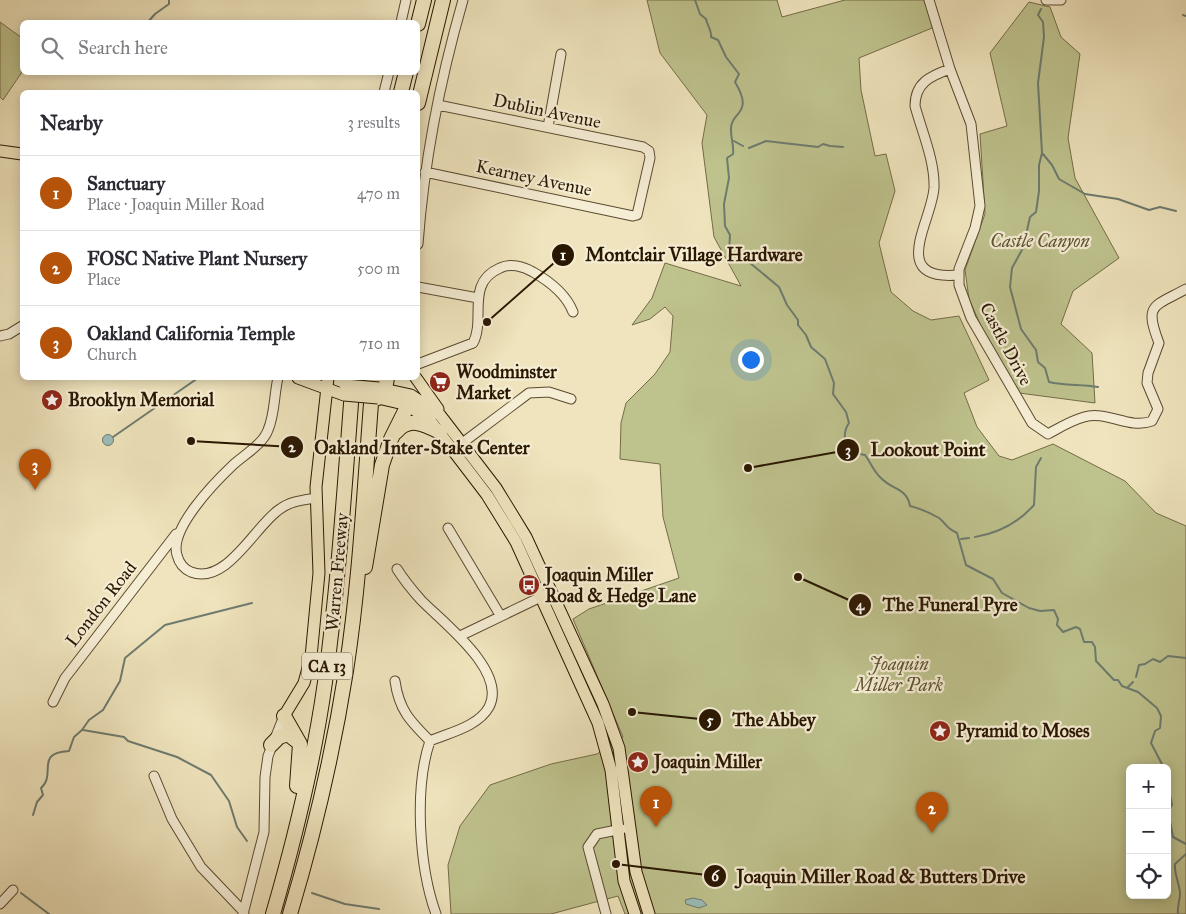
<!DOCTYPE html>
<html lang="en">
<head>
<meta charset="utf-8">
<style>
  :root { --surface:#fff; --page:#f2f2f3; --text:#2b2b33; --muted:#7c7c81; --line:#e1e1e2; --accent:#b45309 }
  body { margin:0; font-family:"IM FELL Great Primer",serif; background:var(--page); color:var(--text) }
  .controls { position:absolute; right:15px; bottom:15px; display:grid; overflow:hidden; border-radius:8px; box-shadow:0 2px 12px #0003 }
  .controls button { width:45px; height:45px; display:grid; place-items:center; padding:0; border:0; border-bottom:1px solid var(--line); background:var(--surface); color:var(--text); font:25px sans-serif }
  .you { position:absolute; left:750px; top:359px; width:18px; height:18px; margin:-12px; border:4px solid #fff; border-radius:50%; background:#1a73e8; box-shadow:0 0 0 8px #1a73e833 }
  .badge { display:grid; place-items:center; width:32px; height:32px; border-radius:50%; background:var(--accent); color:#fff; font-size:16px; font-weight:700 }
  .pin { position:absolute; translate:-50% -41px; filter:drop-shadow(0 1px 2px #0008) }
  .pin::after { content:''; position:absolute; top:26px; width:18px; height:15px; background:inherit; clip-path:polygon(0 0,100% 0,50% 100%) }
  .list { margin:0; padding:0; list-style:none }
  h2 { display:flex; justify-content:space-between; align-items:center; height:65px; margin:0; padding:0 20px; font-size:21px }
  h2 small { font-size:16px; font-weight:400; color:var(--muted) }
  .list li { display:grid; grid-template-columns:32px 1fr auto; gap:15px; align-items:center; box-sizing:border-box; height:75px; padding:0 20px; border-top:1px solid var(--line) }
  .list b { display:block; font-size:19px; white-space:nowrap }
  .list p { margin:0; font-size:16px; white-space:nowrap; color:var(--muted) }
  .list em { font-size:16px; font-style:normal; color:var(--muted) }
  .icon { flex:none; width:28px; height:28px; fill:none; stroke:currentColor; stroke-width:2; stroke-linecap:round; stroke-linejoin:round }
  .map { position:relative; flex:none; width:1186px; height:914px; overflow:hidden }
  .search { position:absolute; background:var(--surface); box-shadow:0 2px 12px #0003; left:20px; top:20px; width:400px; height:55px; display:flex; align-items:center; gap:12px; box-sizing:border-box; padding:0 18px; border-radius:8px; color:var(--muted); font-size:19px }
  .panel { position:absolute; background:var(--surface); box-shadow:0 2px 12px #0003; left:20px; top:90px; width:400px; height:290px; border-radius:8px }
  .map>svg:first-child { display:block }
</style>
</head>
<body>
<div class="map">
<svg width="1186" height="914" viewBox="0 0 1186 914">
  <rect width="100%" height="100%" fill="#efe4bd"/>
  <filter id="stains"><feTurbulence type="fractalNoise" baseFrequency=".004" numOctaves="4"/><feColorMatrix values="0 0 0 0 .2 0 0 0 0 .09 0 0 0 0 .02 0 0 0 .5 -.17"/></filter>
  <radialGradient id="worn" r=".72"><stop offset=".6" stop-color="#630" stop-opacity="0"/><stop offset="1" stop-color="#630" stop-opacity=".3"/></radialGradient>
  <path fill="#bec28d" stroke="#746c47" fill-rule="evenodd" d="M647 0H777L782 17 845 0H929L937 26 859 58 861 90 875 156 886 154 895 191 879 243 891 292 913 311 931 320 959 316 989 380 964 393 977 427 999 456 1012 460 1053 444 1125 481 1156 513 1186 526V914H625L618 896 551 914H451L448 865 460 826 490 785 551 764 597 754 623 737 573 619 589 609 679 578 663 517 660 464 620 459 621 423 626 403 655 374 670 352 673 316 665 307 650 319 632 325 652 298 665 263 741 286 714 237 702 143 707 115 660 53ZM1130 768H1167V895H1130Z
    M1029 2 1050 7 1061 37 1080 54 1068 138 1075 178 1119 258 1073 291 1061 324 1092 353 1095 403 1019 393 985 335 969 299 965 270 985 214 980 134 1007 126 990 53Z
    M0 22 22 38V72L3 100 0 97Z"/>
  <path fill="#9cbdb8" stroke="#6e7b6f" d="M102.5 440a5.5 5.5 0 1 1 11 0a5.5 5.5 0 1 1-11 0Z
    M693 898 702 900 707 905 699 908 686 904 685 900Z"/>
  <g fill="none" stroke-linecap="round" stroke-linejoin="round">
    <path stroke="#6e7b6f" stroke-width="2" d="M695 0 700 14 706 19C707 25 712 31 711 37L718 40 726 57 739 74 735 82C755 115 730 111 731 130 731 140 734 144 733 154L727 158 729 178 724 204 725 226 730 235 729 253 730 255 744 258 779 287 787 305 798 320V325L806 335 811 347 825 359 834 383 833 394 846 412 849 423C842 433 845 442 849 452L865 455C871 463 874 472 881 478 892 490 907 488 910 506 918 508 932 514 939 518 947 524 944 527 957 533L966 565 993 579 1002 593 1029 608 1040 611 1054 610 1058 619 1057 625 1063 632 1076 627 1080 629 1084 642H1092L1095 647 1096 661 1114 680H1118L1122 686 1138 692 1157 708 1161 716 1160 728 1155 731 1151 743 1164 768
      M1041 9 1038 15 1043 22 1044 37 1038 83 1042 153 1039 165V191L1036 212 1030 217 1023 248 1012 268 1010 287 1021 329 1036 350 1038 362 1045 368 1049 382C1065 386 1081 384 1098 387
      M1183 15 1186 16
      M148 22 155 14 169 4V0
      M734 141 743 146
      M749 148 766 141 818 147 823 144 830 146 843 147
      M1043 154 1052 165 1059 179 1085 194 1118 199 1149 210 1160 207 1176 211
      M113 437 198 378
      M975 537C999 533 1018 523 1034 505L1036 467 1041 458
      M961 539 969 538
      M1136 677 1139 665 1145 664 1153 659 1160 662 1168 656 1186 658
      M1127 688 1133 682
      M83 730 124 737 128 741 177 757 211 775 229 801 237 827 247 841
      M1167 780 1172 805 1168 811 1173 837 1186 844
      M33 815 37 802 43 795 41 788C57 774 34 753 69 751L74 737 82 730 89 720 103 710 120 681 125 658 165 625 252 603
      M21 893 49 914
      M312 893 345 904 379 909
      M1178 914C1177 906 1180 901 1180 893 1179 882 1174 874 1175 864L1186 854"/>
    <g stroke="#5b4a30" stroke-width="11">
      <path id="minor" d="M929 0 950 69 971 124 980 206 975 228 959 269V285L971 318 1032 423 1048 434C1059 428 1072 420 1084 417 1107 410 1129 430 1152 421L1158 409 1147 383 1148 373 1159 343C1144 304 1153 307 1186 289
        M1046 0H1061
        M401 22 406 0
        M950 69C930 76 915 83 915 106 922 132 935 161 934 188 932 221 888 281 958 275
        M384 92 389 72
        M548 127 561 54
        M425 172 633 216 637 215 650 158 649 151 643 147 438 105
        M418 244C424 162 440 80 463 0
        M418 287 478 298
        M0 336 9 334 22 326
        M418 364 473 343C486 319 465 283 500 268 510 263 523 266 533 272 549 281 566 294 573 312
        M278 378C274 394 275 414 268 430 263 444 244 455 233 465 215 482 169 529 177 555 179 563 184 569 191 572 227 586 256 524 280 509 290 501 304 500 316 498
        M457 447 529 393 549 392 571 399
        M448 528 500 615
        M397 569C404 580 412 590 421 600 441 621 508 671 489 707 478 727 448 733 430 741 414 788 419 867 436 914
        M460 636 545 595
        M395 681C399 710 410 721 430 741
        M53 702 65 678 176 534
        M154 776 172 819 201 867 244 912
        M0 904 13 890
        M243 914 264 832 265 777 268 756 284 716
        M606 914 588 847 597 834 622 829"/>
    </g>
    <g stroke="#2a1701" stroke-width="13">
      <path id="major" d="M0 151 22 154
        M298 378 344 395
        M416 378 438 409
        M379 388 411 395 440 415 496 488 526 537 603 704 619 748 636 872 649 914
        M378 398 408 405 432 423 487 495 516 542 598 723 611 770 624 881 635 914
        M284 716 304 683 311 657 319 573 316 487 328 378"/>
    </g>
    <g stroke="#2a1701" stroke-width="16">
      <path id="highway" d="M418 24 424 0
        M401 92 406 72
        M418 103 443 0
        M378 398 385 389 387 378
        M396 432C409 416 424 424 440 432
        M365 567 382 465 391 439 408 405
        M284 716 300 744 297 786
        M271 745 279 737 288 734 298 742
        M273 914C295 838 314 761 325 682 339 581 345 479 353 378
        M290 914C314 834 333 753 346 671 361 574 365 475 373 378"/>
    </g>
    <use href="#minor" stroke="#f5edd4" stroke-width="9"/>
    <use href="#major" stroke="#efe4bd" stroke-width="11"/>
    <use href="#highway" stroke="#efe4bd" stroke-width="14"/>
    <g stroke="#2a1701" stroke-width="13" stroke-linecap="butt">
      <path id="major-bridge" d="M345 385 379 388
        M344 395 378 398"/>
    </g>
    <use href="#major-bridge" stroke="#efe4bd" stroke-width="11"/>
  </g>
  <defs>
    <g id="supermarket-disc" transform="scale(1.125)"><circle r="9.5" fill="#8f2418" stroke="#f5edd4"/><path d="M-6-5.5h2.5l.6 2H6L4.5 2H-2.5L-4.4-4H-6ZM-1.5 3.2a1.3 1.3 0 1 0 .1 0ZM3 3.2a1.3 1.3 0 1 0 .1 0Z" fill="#fff"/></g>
    <g id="sight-disc" transform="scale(1.125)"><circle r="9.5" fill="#8f2418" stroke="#f5edd4"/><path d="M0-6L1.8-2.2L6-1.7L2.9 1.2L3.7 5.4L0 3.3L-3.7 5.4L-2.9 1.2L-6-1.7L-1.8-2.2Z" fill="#fff"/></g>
    <g id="bus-disc" transform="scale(1.125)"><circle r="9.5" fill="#8f2418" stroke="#f5edd4"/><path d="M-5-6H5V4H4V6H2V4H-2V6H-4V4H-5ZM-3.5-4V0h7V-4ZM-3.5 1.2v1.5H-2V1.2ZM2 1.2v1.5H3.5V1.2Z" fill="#fff"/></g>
  </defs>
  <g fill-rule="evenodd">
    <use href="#supermarket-disc" x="440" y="382"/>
    <use href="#sight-disc" x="52" y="400"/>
    <use href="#bus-disc" x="529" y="585"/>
    <use href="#sight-disc" x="940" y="731"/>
    <use href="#sight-disc" x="638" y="762"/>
  </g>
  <g text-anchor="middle" stroke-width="4.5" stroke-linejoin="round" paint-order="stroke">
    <rect fill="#f5edd4" stroke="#675740" stroke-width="1" x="302" y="652.5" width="50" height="27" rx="4"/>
    <g font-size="16" font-weight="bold" fill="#2a1701">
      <text x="327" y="672">CA 13</text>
    </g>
    <g font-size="18" fill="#2a1701" stroke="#f5edd4">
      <text transform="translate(547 111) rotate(12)" y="6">Dublin Avenue</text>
      <text transform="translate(534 178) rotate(12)" y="6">Kearney Avenue</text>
      <text transform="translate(1006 344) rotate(62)" y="6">Castle Drive</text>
      <text transform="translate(337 572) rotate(-85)" y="6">Warren Freeway</text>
      <text transform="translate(101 604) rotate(-52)" y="6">London Road</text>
    </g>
    <g font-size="18" font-style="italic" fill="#5e5332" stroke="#f5edd4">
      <text x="1040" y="247">Castle Canyon</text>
      <text x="899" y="670">Joaquin<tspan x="899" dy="21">Miller Park</tspan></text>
    </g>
    <g font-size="18" font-weight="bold" fill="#2a1701" stroke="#f5edd4" text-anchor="start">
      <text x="456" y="378">Woodminster<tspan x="456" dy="21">Market</tspan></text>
      <text x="68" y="406">Brooklyn Memorial</text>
      <text x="545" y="581">Joaquin Miller<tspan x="545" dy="21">Road &amp; Hedge Lane</tspan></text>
      <text x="956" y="737">Pyramid to Moses</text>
      <text x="654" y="768">Joaquin Miller</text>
    </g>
  </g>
  <path fill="none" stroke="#2a1701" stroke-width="2" d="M487 322L563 255M191 441L292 447M748 468L848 450M798 577L860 605M632 712L710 720M616 864L715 876"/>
  <g fill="#2a1701" stroke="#f5edd4" stroke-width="2">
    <circle cx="487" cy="322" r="5"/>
    <circle cx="191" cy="441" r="5"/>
    <circle cx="748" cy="468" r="5"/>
    <circle cx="798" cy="577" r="5"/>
    <circle cx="632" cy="712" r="5"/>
    <circle cx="616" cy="864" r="5"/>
    <circle cx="563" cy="255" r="12"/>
    <circle cx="292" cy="447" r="12"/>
    <circle cx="848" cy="450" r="12"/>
    <circle cx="860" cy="605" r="12"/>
    <circle cx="710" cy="720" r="12"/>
    <circle cx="715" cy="876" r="12"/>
  </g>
  <g font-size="15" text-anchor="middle" font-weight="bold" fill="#fff">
    <text x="563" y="260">1</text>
    <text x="292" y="452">2</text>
    <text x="848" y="455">3</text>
    <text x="860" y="610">4</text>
    <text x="710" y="725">5</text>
    <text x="715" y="881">6</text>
  </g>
  <g font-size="19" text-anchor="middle" font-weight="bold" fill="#2a1701" stroke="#f5edd4" stroke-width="4.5" stroke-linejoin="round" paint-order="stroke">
    <text x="694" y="261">Montclair Village Hardware</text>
    <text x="422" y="454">Oakland Inter-Stake Center</text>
    <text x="928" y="456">Lookout Point</text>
    <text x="950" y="611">The Funeral Pyre</text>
    <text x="774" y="726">The Abbey</text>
    <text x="881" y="883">Joaquin Miller Road &amp; Butters Drive</text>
  </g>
  <rect width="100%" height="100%" filter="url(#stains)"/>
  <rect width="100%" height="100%" fill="url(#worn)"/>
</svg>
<div class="controls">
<button>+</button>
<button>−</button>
<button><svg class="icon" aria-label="locate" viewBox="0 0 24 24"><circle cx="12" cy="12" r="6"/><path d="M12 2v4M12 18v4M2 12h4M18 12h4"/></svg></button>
</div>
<div class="you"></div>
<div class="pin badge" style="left:656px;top:827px">1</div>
<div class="pin badge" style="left:932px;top:833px">2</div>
<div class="pin badge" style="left:35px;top:490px">3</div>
<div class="search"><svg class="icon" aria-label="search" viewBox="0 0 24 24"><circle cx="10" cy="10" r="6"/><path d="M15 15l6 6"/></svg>Search here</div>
<section class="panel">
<h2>Nearby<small>3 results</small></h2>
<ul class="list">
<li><span class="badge">1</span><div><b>Sanctuary</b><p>Place · Joaquin Miller Road</p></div><em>470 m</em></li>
<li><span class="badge">2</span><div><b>FOSC Native Plant Nursery</b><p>Place</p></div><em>500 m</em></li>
<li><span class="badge">3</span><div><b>Oakland California Temple</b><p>Church</p></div><em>710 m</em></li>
</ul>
</section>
</div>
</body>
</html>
